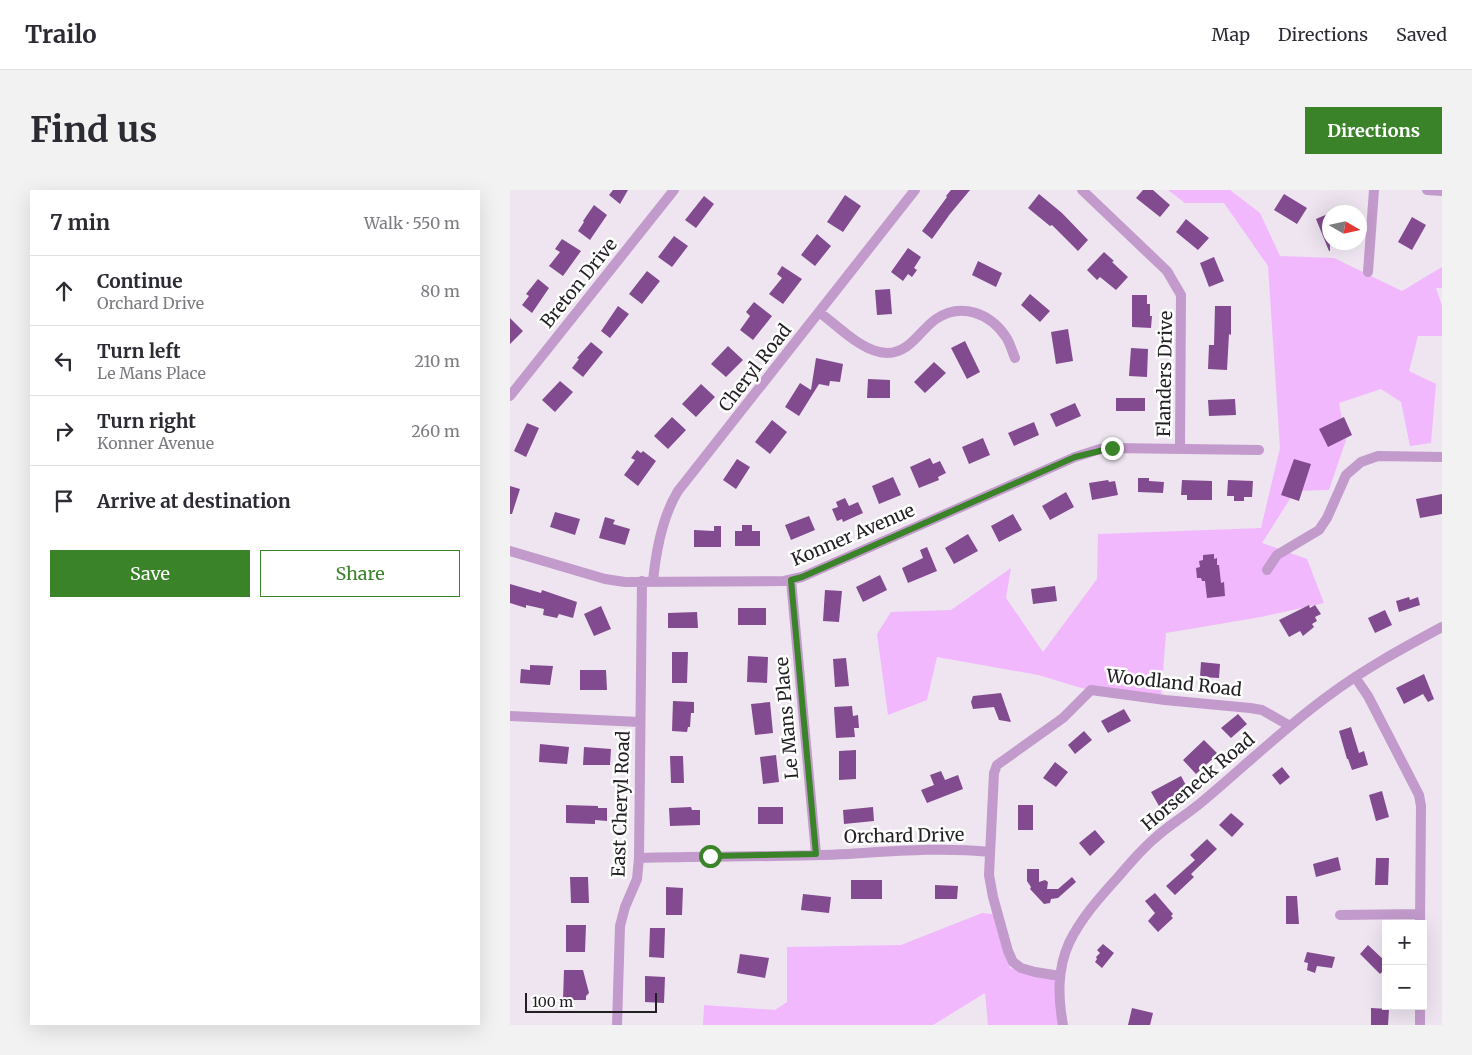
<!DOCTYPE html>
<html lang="en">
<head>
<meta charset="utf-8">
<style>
  :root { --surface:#fff; --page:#f2f2f3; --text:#2b2b33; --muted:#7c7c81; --line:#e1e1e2; --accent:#3a8329 }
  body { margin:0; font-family:Merriweather,serif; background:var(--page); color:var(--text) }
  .controls { position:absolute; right:15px; bottom:15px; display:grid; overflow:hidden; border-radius:0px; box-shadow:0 5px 20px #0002 }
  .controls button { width:45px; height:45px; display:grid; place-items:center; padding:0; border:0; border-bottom:1px solid var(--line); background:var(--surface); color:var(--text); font:25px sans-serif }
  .compass { position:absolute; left:812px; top:15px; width:45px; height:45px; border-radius:50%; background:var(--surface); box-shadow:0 5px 20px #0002; rotate:99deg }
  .scale { position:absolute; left:15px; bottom:12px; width:132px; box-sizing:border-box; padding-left:5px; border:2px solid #221f23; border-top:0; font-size:14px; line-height:18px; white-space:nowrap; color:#221f23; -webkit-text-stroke:4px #fff; paint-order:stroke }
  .stop { position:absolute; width:15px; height:15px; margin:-11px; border:4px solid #3a8329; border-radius:50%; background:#fff }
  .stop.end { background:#3a8329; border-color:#fff; box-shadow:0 1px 5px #0008 }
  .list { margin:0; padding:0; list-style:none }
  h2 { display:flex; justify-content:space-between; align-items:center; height:65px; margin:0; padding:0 20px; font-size:21px }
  h2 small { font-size:16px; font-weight:400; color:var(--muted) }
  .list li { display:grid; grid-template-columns:32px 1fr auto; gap:15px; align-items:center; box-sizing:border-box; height:70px; padding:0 20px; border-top:1px solid var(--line) }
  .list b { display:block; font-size:19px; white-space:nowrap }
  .list p { margin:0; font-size:16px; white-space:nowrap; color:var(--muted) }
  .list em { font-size:16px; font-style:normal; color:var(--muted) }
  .actions { display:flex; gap:10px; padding:15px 20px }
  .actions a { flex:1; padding:11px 0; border:1px solid var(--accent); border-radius:0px; text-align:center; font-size:18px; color:var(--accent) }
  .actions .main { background:var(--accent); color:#fff }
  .icon { flex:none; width:28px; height:28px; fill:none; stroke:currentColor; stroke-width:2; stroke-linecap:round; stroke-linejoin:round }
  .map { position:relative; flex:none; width:932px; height:835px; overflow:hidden; border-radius:0px }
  header { display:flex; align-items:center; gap:30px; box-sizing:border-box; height:70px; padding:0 25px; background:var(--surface); border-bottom:1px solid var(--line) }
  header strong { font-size:24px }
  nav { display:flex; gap:28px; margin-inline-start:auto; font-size:18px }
  .intro { display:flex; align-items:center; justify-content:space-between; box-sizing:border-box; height:120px; padding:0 30px }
  h1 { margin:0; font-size:35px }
  .button { padding:12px 22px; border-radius:0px; background:var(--accent); color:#fff; font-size:18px; font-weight:700 }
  main { display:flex; gap:30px; padding:0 30px }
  aside { flex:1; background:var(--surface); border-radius:0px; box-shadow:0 5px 20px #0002 }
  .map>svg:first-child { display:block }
</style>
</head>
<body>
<header>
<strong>Trailo</strong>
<nav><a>Map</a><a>Directions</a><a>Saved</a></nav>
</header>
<div class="intro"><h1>Find us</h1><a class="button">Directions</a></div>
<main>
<aside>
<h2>7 min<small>Walk · 550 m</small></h2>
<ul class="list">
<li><svg class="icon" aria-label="ahead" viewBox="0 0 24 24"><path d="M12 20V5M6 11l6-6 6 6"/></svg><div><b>Continue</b><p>Orchard Drive</p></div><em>80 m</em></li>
<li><svg class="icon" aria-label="left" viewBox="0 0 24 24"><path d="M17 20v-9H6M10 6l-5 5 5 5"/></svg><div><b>Turn left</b><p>Le Mans Place</p></div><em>210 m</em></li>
<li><svg class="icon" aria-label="right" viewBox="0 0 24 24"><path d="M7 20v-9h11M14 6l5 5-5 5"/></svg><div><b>Turn right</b><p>Konner Avenue</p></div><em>260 m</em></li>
<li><svg class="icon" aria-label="arrive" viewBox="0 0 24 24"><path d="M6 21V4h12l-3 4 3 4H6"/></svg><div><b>Arrive at destination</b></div></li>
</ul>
<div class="actions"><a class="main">Save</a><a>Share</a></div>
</aside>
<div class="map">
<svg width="932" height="835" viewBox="0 0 932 835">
  <rect width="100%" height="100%" fill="#eee5f0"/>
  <path fill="#f2b8fe" d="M658 0H720L750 23 770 66 824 68 892 101 932 77V98H926L932 116V146H908L899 181 926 194 921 253 900 256 891 212 871 199 829 213 836 250 819 300 785 301 752 353 797 369 814 413 751 427 656 443 651 507 585 502 528 485 427 467 417 510 378 525 367 444 381 422 441 420 501 378 496 408 533 462 587 389 588 344 751 338 770 258 758 76 714 13H675Z
    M472 723 490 725 500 778 550 790 553 835H478L475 803 423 835H193L194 815 265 820 277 812V757L391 755Z"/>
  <path fill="#824a8f" d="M103 0H118L110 14 99 5Z
    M441 0H460L440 24 422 49 412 41 437 7 436 6Z
    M633 0H643L660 15 650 27 626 8Z
    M529 4 552 23 578 50 568 61 542 35 540 36 518 18Z
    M774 4 797 18 787 34 764 20Z
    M335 5 351 16 333 42 317 32Z
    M194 6 204 14 186 38 175 30Z
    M84 15 97 25 80 50 68 41 74 32 73 31Z
    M820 23V61H819L806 29Z
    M902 27 916 35 902 60 888 52Z
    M676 29 699 48 688 60 666 42Z
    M307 44 321 56 305 76 291 65Z
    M164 46 178 56 162 77 148 67Z
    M52 49 71 61 53 86 39 76 50 62 45 59Z
    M398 58 411 67 404 78 407 80 402 87 398 84 393 91 381 82Z
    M594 62 604 71 602 72 618 87 606 100 590 87 587 90 577 80Z
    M704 67 714 91 699 97 690 73Z
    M468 71 492 83 486 97 462 85Z
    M272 76 292 89 273 114 259 104 272 88 267 84Z
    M137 81 150 91 132 114 119 104Z
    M28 89 39 98 22 123 12 115 19 106 16 104Z
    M380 99 382 124 367 125 365 100Z
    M520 104 540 121 530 132 511 115Z
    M622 105H637V114H640V126H642L641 138 622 137Z
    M244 112 262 126 243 150 230 140 240 126 236 122Z
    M108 116 119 124 100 148 91 141Z
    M705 116H721V145L719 144 717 180 698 179 699 155H704Z
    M0 128 13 141 0 154Z
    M558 139 563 171 546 174 541 142Z
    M455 151 470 182 457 189 441 158Z
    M81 152 93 162 73 187 62 178 69 169 67 168Z
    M218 156 233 170 216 187 201 174Z
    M621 158 638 159 637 187 619 186Z
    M306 168 333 174 330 192 320 191 319 196 309 194 289 226 275 217 290 193 301 200Z
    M424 172 436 183 415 203 404 192Z
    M358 189 380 190V208H357Z
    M50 191 63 202 45 222 32 210Z
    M191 194 205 207 186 227 172 214Z
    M606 208H635V221H606Z
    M725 209 726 225 699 226 698 210Z
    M565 213 571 226 546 237 540 224Z
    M162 227 176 240 158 259 144 246Z
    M834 227 842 245 818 257 809 239Z
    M262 230 277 242 260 264 245 252Z
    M524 232 529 245 504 256 498 243Z
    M17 233 29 238 16 267 4 261Z
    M473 248 480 265 459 274 452 257Z
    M127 260 131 263 133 261 146 271 128 296 114 285 125 270 121 268Z
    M420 268 423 274 430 271 436 283 428 287 429 290 409 298 400 277Z
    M227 269 240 277 226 299 213 290Z
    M784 269 801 274 789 311 771 305Z
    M383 287 391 305 369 314 362 296Z
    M628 288H639V291L654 292 653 303 628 302Z
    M598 290 599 292 605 291 608 305 582 310 579 293Z
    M672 290 702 291V310H677V305H671Z
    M718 290 743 291 742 307H734V311H724V306H717Z
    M0 296 10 299 2 324H0Z
    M556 302 564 317 540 330 532 316Z
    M932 304V324L910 328 906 309Z
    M335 308 339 316 348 312 353 323 333 332 332 329 327 331 322 319 328 317 326 312Z
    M45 322 70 329 65 345 40 337Z
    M503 324 512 340 489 352 481 336Z
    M299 326 305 340 281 350 275 335Z
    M95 327 105 330 103 334 120 339 115 355 89 348Z
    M232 335H242V341H250V356H225V341H232Z
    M204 336H211V357H184V340L204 341Z
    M458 344 468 361 444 374 435 358Z
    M417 357 427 381 398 393 392 378 413 368 410 360Z
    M704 364V369L707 368V375H709L711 393 714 392 715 406 697 408 695 391H692L691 388H687L686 378 690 377 689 371 693 370V365Z
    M370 385 377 400 353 412 346 397Z
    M0 394 31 403 32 400 67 412 63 428 49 424 47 428 33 425 34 419 16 415V418L0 413Z
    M545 396 547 411 523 414 521 399Z
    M315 400 332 401 329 432 313 431Z
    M899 407 900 410 908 407 910 415 889 422 886 411Z
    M799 415 800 418 805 415 811 424 805 427 807 431 802 434 804 437 793 446 790 441 779 447 769 430Z
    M91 416 101 439 84 446 74 424Z
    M228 418H256V435H228Z
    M875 420 882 435 865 443 858 428Z
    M187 422 188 438H158V423Z
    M162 462H178L177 493H162Z
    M238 466 258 467 257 493 237 492Z
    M336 468 339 496 325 497 323 469Z
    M691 472 710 474 709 488 690 487Z
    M20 475 43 476 40 495 10 493 11 479 20 480Z
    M70 480H96L97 500H70Z
    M914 484 924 509 918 512 913 504 894 514 886 498Z
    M491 503 501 532 489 530 484 517 463 519 461 512 463 506Z
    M163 511 184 512V523H181L180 537H178L177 542 162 541Z
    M260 512 263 543 245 545 241 514Z
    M342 516 343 526 348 525 349 538H344L345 547 326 548 324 517Z
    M614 519 621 531 598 543 591 531Z
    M728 524 737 534 721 548 711 538Z
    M841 537 849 563 854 561 858 575 842 580 838 569H837L829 541Z
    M574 541 582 550 565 564 558 555Z
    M694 550 708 564 686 584 673 570Z
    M30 554 59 557 57 574 29 572Z
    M74 557 101 559 100 575H73Z
    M346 560V589L329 590V561Z
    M266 565 269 592 253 594 250 567Z
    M160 566H173L174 593H161Z
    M545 572 558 582 546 597 533 588Z
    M772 577 780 587 770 595 762 585Z
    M431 581 435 590 448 585 453 599 417 613 411 600 424 595 420 585Z
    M671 586 679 601 649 616 641 602Z
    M872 601 879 627 866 631 859 605Z
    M56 615 88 616V618H97V631L85 630V634L56 633Z
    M508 615H523V640H508Z
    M181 617 182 620H190V635L160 636 159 618Z
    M248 617H273V634H248Z
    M363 617 364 631 334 634 333 620Z
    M721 623 734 634 722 647 709 635Z
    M585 640 595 652 580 666 569 653Z
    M697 649 707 659 681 684 684 687 665 705 656 696 685 670 680 665Z
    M828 667 831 680 806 687 803 674Z
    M866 668H879L878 695H865Z
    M517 679H529V692L535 690 538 692 537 699H548L562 687 566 692 548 708 541 709 540 713 534 714 520 699 521 697 517 691Z
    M60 687H78L79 713H61Z
    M341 690H372V709H341Z
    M425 695 448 696 447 709H425Z
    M156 697 173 698 172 725H156Z
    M645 703 663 724 661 726 663 728 648 742 638 731 645 723 635 711Z
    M293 704 321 707 319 723 291 720Z
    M776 706H787L789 734H776Z
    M56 735H76L75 762H56Z
    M140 738H155L154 768 139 767Z
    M593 754 604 763 592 778 585 772 587 769 586 767 590 763 587 760Z
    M858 755 876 772V778L870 784 850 764Z
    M797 762 825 767 822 778 807 776 805 783 797 780 798 773 794 772Z
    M230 764 259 768 255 788 227 783Z
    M54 780H73L79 803 76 806V810H53Z
    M135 786 155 787 154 813 135 812Z
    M622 818 643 823 640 835H618Z
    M861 818 879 819 878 835H861Z"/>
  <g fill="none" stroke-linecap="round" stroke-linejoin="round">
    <path stroke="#c29acb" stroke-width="10" d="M572 0 657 81 671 105 670 258
      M917 0 932 1
      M858 82 864 0
      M309 122C328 136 353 163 377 163 400 163 410 140 426 129 451 112 480 123 496 147 500 153 502 161 505 168
      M0 206 164 0
      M0 361 95 389 115 392 274 391 292 387 565 267 590 259 602 258 749 260
      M757 380 767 365 809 340 817 328 836 285 851 272 868 266 932 267
      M281 390 306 664
      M143 391C146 361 152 327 168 301L405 0
      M845 487 858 506 909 605 911 616 910 734
      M0 526 130 532
      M129 668C199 666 269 667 339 664 386 661 433 657 480 662
      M830 725 910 724
      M550 786 525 782 511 778 503 772 498 761 483 707 479 685 484 583 487 575 553 528 581 500 655 510 740 518 752 520 780 536
      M107 835 110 736 115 717 127 689 129 668 132 391
      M553 835C548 807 547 780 559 753 571 728 590 707 609 686 620 673 632 659 645 648 660 634 678 624 693 611 735 576 774 538 818 506 854 479 893 458 932 437
      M910 835V816"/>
  </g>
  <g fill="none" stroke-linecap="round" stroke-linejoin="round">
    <path stroke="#3a8329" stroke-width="6" d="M200 666 306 664 281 390 292 387 565 267 602 258"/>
  </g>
  <g text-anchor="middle" stroke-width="5" stroke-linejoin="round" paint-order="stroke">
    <g font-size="18" fill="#221f23" stroke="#fff">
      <text transform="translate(69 93) rotate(-51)" y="6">Breton Drive</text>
      <text transform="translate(245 178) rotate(-52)" y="6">Cheryl Road</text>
      <text transform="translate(655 184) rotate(-89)" y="6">Flanders Drive</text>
      <text transform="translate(343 345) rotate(-23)" y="6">Konner Avenue</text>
      <text transform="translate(664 493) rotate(6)" y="6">Woodland Road</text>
      <text transform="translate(277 528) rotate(-95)" y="6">Le Mans Place</text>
      <text transform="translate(688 592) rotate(-40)" y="6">Horseneck Road</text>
      <text transform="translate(111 614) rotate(-88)" y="6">East Cheryl Road</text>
      <text transform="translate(394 646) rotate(-1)" y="6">Orchard Drive</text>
    </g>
  </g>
</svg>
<div class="controls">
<button>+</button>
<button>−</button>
</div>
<svg class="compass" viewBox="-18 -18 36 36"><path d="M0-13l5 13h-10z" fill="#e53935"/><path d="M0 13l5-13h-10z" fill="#7c7c81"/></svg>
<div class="scale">100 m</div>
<div class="stop" style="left:200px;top:666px"></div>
<div class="stop end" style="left:602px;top:258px"></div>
</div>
</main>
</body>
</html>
